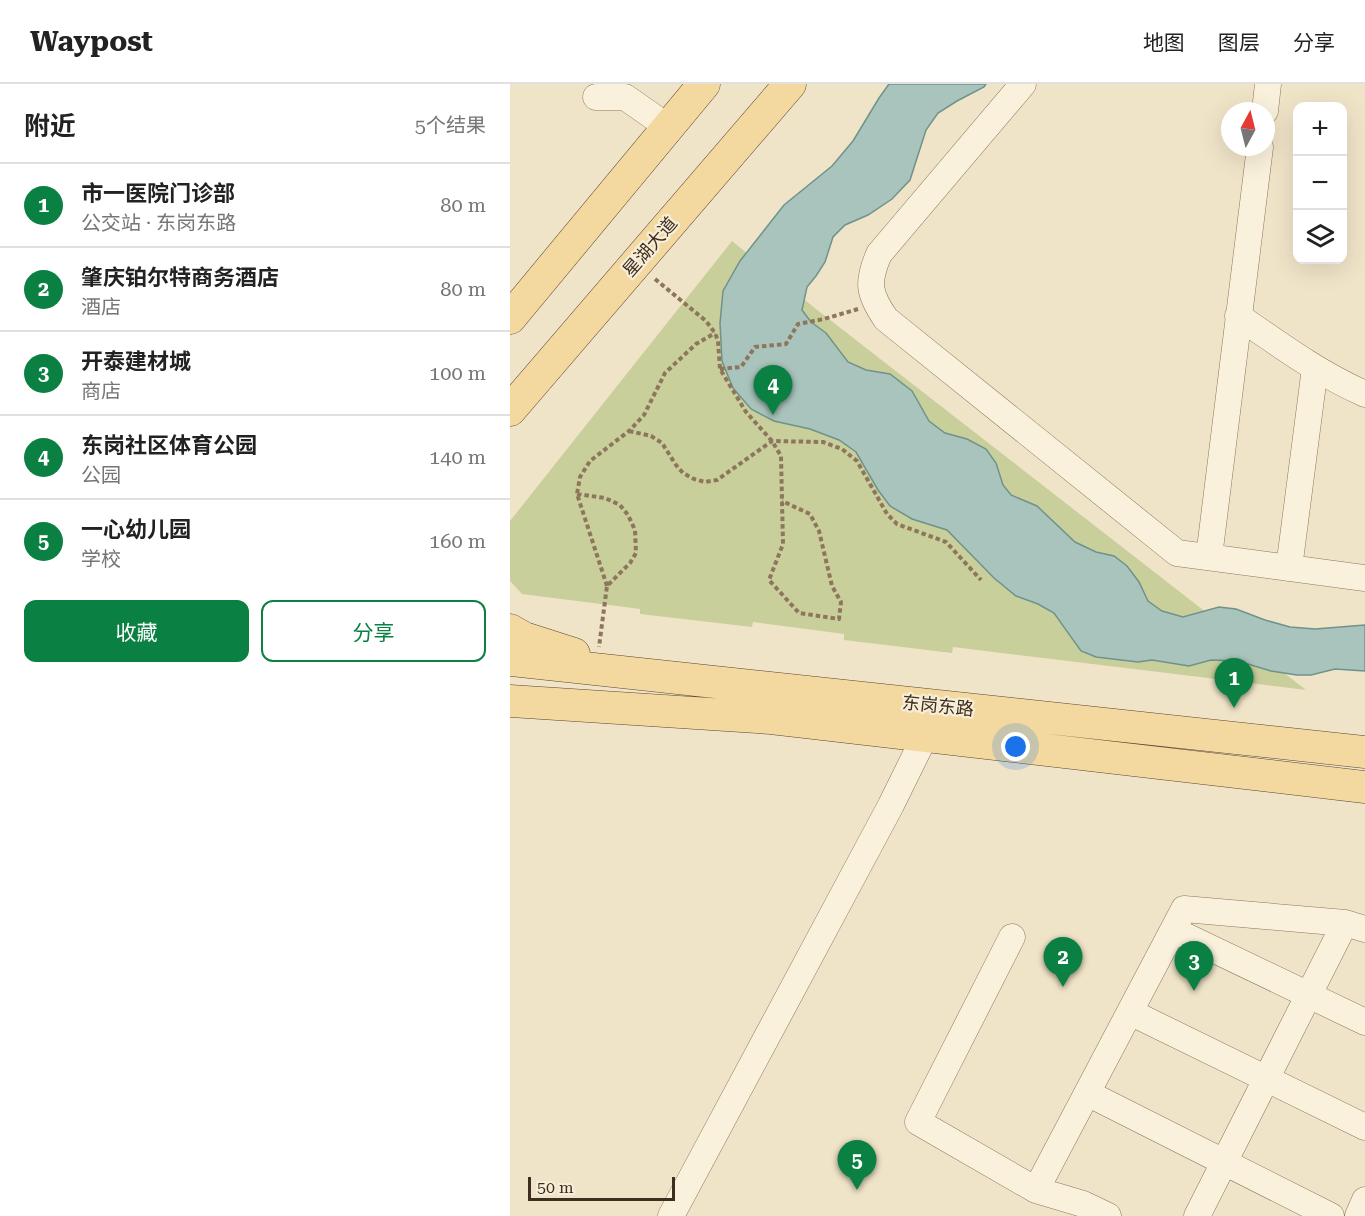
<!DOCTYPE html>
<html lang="zh">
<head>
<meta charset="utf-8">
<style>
  :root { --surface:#fff; --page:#f6f6f6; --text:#222; --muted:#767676; --line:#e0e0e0; --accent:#0b8043 }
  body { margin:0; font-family:"Roboto Serif","Noto Sans SC",serif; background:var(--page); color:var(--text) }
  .controls { position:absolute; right:18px; top:18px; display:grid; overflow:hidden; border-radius:12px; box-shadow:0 6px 24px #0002 }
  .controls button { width:54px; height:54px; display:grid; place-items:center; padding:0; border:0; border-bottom:2px solid var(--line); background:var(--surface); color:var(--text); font:30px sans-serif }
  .compass { position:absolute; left:711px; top:18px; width:54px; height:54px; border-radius:50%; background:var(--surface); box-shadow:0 6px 24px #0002; rotate:7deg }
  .scale { position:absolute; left:18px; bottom:15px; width:147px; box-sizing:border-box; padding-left:6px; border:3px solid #3d2e20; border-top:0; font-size:16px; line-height:21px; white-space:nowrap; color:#3d2e20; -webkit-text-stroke:4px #f7eed8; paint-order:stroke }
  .you { position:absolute; left:506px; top:663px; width:21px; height:21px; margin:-15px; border:4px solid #fff; border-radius:50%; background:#1a73e8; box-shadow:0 0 0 9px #1a73e833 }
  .badge { display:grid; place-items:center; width:39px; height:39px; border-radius:50%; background:var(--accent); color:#fff; font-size:20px; font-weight:700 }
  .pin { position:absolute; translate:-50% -50px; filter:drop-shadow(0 2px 3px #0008) }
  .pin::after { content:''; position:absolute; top:32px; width:21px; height:18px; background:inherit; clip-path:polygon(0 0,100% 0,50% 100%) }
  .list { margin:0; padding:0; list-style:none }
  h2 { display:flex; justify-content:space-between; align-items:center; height:78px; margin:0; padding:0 24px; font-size:26px }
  h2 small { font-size:20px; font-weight:400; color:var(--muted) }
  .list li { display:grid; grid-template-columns:39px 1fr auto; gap:18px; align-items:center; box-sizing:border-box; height:84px; padding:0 24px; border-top:2px solid var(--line) }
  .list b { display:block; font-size:22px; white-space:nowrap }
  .list p { margin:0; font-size:20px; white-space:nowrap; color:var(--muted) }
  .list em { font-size:20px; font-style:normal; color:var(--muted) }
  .actions { display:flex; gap:12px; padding:18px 24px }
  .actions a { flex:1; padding:14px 0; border:2px solid var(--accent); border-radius:12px; text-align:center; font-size:21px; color:var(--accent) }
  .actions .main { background:var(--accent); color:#fff }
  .icon { flex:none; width:33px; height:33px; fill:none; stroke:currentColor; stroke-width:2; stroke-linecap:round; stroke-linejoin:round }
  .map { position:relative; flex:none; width:855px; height:1132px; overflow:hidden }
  header { display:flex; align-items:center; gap:36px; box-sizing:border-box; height:84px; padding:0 30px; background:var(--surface); border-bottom:2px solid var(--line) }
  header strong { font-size:28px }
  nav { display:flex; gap:33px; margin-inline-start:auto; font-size:21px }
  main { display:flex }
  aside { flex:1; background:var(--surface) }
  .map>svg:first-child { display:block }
</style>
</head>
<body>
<header>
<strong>Waypost</strong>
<nav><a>地图</a><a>图层</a><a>分享</a></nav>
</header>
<main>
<aside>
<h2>附近<small>5个结果</small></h2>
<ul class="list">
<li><span class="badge">1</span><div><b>市一医院门诊部</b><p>公交站 · 东岗东路</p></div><em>80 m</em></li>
<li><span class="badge">2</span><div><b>肇庆铂尔特商务酒店</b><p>酒店</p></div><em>80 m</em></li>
<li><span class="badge">3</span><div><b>开泰建材城</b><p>商店</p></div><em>100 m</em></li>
<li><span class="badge">4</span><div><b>东岗社区体育公园</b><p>公园</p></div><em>140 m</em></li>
<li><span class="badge">5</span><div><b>一心幼儿园</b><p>学校</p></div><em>160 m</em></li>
</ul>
<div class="actions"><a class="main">收藏</a><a>分享</a></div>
</aside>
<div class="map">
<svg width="855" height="1132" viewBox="0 0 855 1132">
  <rect width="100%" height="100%" fill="#f0e4c8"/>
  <path fill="#c9cf9b" d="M222 157 306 225 796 606 443 563 442 569 334 556V550L243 538 242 543 130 530V525L12 510 0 497V437Z"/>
  <path fill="#a9c4bc" stroke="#6f938a" stroke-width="1.5" d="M379 0H476L474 3 447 17 428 29 416 46 400 96 382 115 358 131 335 141 323 153 315 178 306 192 297 203 292 226 301 238 316 249 338 278 356 286 380 290 402 307 419 337 435 349 457 355 476 365 486 379 493 401 501 411 527 422 565 458 586 468 604 472 617 482 629 498 638 517 652 527 673 533 709 523 726 525 755 536 780 543 805 545 855 541V587L825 585 801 591H787L761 587 728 577 701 576 679 582 642 576 628 578 586 573 571 567 544 529 528 520 506 512 484 494 437 446 402 435 380 422 368 406 346 368 329 356 300 345 264 337 241 325 223 304 212 277 210 239 213 207 230 177 274 121 322 82 343 57 369 14Z"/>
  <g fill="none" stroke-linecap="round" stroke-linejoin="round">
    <g stroke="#8d765c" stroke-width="27">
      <path id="minor" d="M513 0 369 170C357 198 358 209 376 235L667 469 855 494
        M86 13H115L158 43
        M755 27 758 0
        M728 232C770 261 808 289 855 310
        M699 473 750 63
        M779 484 805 284
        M663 846 855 938
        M502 853 408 1038 526 1106 573 1120 598 1132
        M620 928 855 1043
        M577 1009 821 1132
        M526 1106 674 825 835 839 855 845
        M161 1132 381 721 415 652 417 635
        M687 1132 835 839
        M848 1132 855 1116"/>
    </g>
    <g stroke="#5b4430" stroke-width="33">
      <path id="major" d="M0 234 194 0
        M0 326 280 0
        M0 546 14 554 64 570
        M0 576 855 668
        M0 617 261 634 855 703"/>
    </g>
    <path stroke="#8d765c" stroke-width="4" stroke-dasharray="4.5 3" stroke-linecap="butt" d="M145 195 196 237 205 249 208 257 210 285 236 328 262 357 271 372 273 460 259 496 289 529 329 535 331 518 322 502 309 447 300 430 272 417
      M210 285 231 283 245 263 276 260 288 240 314 235 348 225
      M119 347 141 352 152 359 166 381 173 389 184 395 195 398 207 396 262 357 313 358 332 365 347 377 377 430 387 440 436 458 471 496
      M67 410 95 414 110 421 118 431 125 446 126 469 120 479 97 502 89 563
      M97 502 67 410 70 393 80 377 119 347 134 331 155 289 186 260 205 249"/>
    <use href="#minor" stroke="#faf1dc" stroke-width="26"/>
    <use href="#major" stroke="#f3d9a0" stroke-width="32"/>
  </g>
  <g text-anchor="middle" stroke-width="4.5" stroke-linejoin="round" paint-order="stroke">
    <g font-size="18" fill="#3d2e20" stroke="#f7eed8">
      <text transform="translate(140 163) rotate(-49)" y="6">星湖大道</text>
      <text transform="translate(428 622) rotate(6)" y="6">东岗东路</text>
    </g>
  </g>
</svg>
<div class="controls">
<button>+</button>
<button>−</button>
<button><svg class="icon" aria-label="layers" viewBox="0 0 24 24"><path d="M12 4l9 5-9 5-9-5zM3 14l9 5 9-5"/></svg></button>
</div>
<svg class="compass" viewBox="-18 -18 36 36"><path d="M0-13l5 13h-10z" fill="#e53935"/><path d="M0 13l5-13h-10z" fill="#767676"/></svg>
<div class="scale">50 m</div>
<div class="you"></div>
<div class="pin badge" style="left:724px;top:624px">1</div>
<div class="pin badge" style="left:553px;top:903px">2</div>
<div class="pin badge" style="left:684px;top:907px">3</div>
<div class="pin badge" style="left:263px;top:331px">4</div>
<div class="pin badge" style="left:347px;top:1106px">5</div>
</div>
</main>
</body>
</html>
